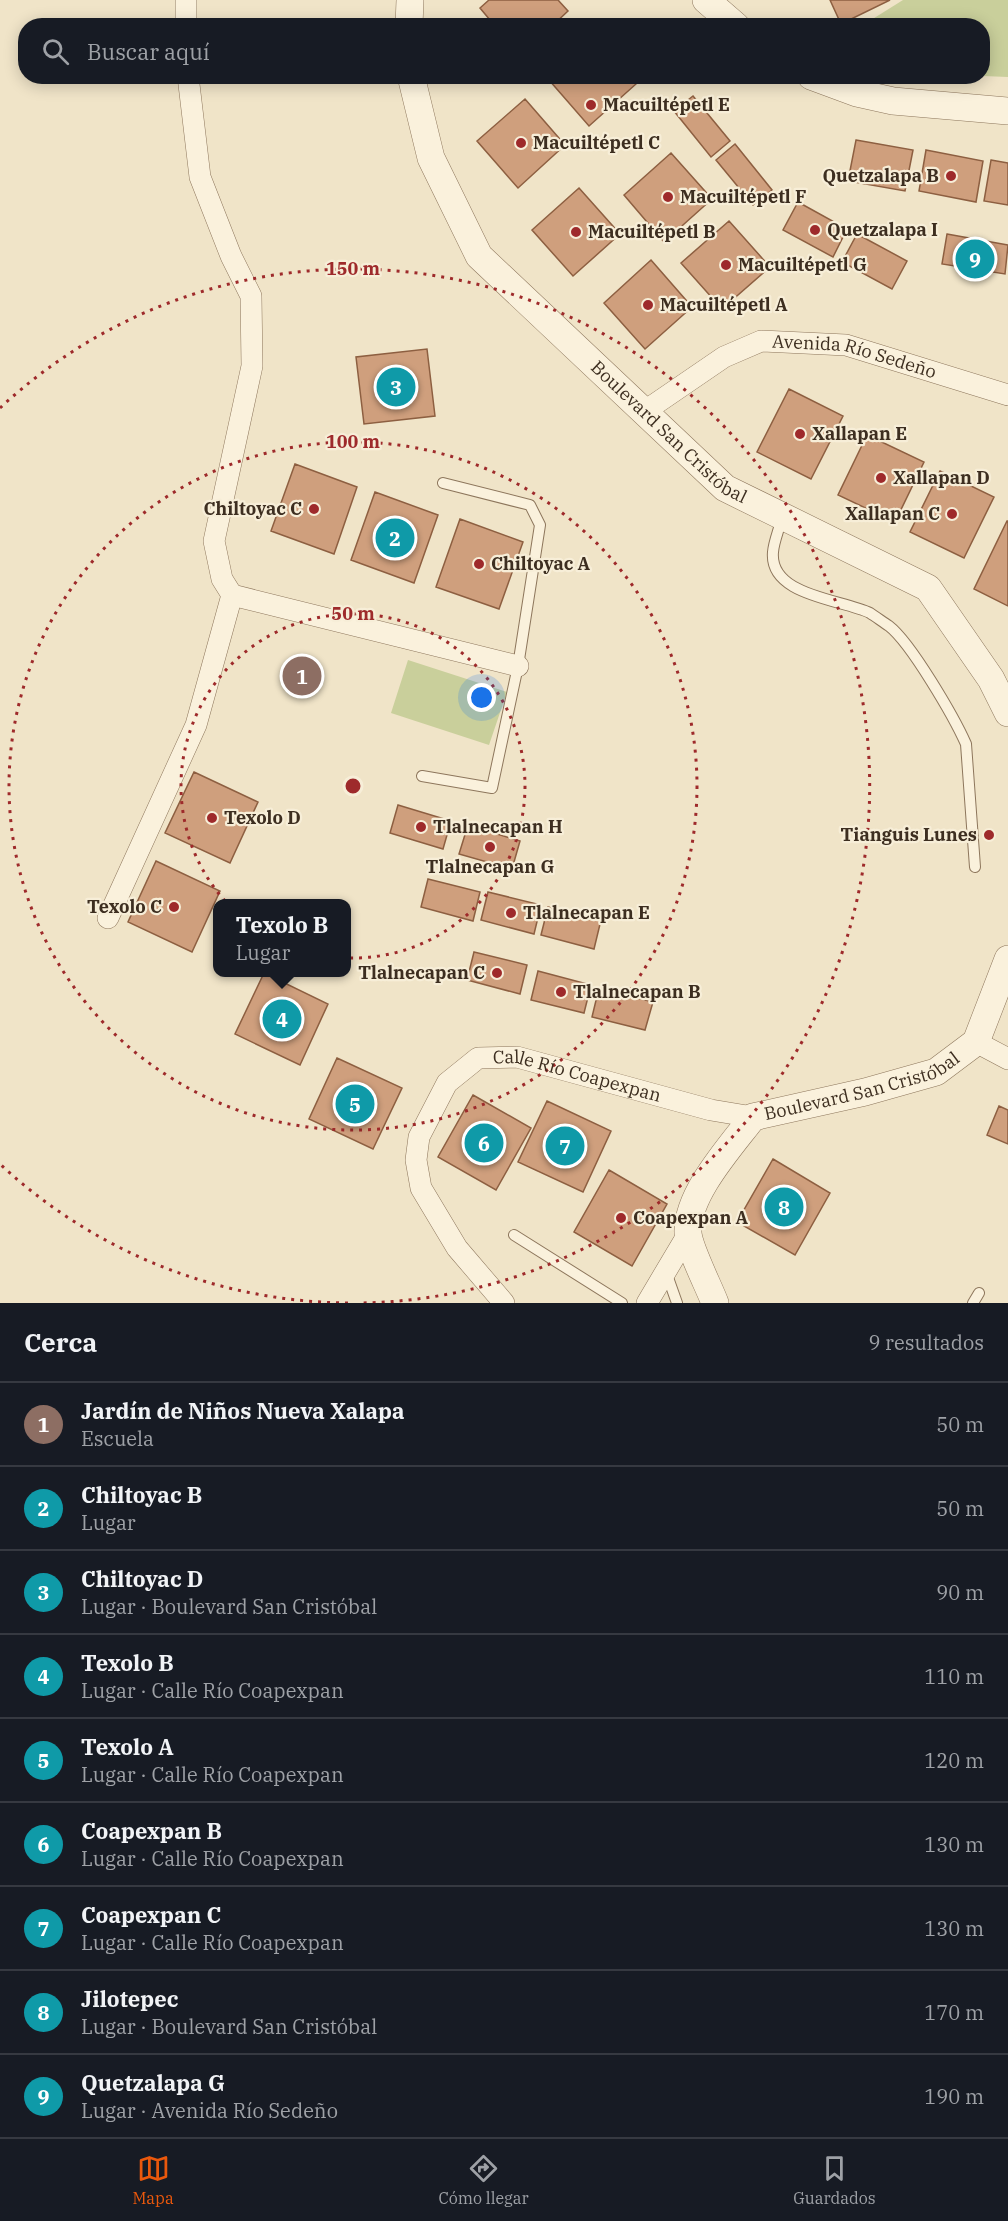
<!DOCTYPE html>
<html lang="es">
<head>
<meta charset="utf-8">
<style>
  :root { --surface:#171b24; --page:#242831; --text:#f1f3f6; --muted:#9ea1a6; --line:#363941; --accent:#ea580c }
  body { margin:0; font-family:"IBM Plex Serif",serif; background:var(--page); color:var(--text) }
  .you { position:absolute; left:482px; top:698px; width:21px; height:21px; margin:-15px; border:4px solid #fff; border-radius:50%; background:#1a73e8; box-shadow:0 0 0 9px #1a73e833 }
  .badge { display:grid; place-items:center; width:39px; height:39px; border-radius:50%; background:var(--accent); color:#fff; font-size:20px; font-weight:700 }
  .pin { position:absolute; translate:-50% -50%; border:3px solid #fff; box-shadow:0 2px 6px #0006 }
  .popup { position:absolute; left:213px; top:899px; width:138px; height:78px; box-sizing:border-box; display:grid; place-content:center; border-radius:12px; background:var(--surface); filter:drop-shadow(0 2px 4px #0005); font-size:20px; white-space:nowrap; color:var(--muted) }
  .popup b { font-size:22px; color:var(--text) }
  .popup::after { content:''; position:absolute; left:50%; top:100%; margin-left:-12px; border:12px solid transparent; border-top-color:var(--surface) }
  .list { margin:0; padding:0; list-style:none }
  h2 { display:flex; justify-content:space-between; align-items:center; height:78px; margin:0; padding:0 24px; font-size:26px }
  h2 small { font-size:20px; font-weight:400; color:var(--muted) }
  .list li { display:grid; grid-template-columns:39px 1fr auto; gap:18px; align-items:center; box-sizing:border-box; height:84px; padding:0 24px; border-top:2px solid var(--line) }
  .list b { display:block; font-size:22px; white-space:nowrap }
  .list p { margin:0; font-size:20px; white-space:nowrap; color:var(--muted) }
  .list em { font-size:20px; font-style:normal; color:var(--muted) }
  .icon { flex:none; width:33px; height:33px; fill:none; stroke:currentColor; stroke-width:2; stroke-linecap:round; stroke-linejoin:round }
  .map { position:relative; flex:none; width:1008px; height:1303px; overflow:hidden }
  .search { position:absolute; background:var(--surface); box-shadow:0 3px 15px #0003; left:18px; right:18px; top:18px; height:66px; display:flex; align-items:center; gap:15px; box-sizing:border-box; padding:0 21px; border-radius:24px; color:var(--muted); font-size:22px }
  .sheet { height:834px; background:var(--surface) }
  nav { display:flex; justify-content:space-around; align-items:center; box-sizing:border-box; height:84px; border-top:2px solid var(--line); background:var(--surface); font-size:16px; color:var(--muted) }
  nav a { display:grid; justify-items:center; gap:3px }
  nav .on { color:var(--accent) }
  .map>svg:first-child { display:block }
</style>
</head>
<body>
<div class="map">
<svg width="1008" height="1303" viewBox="0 0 1008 1303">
  <rect width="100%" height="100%" fill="#f0e4c8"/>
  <path fill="#c9cf9b" d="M903 0H1008V77L983 76 982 26 863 25Z
    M408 660 507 692 489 745 391 713Z"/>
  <path fill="#cf9f7d" stroke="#8d5f41" stroke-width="1.5" d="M489 0H558L568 11 552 26H495L480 8Z
    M830 0H890L841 24Z
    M553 76H630L636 84 589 126 549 80Z
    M693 96 730 141 711 157 674 111Z
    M525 99 565 145 518 188 477 141Z
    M856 140 913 150 905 191 848 181Z
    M735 144 772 190 753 205 716 160Z
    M926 150 983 161 976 202 919 191Z
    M671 153 712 199 664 242 624 195Z
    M991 160 1008 163V205L984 201Z
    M579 188 620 234 573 276 532 230Z
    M798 202 847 229 833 257 783 230Z
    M729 221 770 267 722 309 681 263Z
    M857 234 907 261 892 289 842 262Z
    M947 234 1008 245 1005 274 942 264Z
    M651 260 692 307 645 349 604 303Z
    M427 349 435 416 364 424 356 357Z
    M789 389 843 416 811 479 757 452Z
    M867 435 924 462 895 522 838 495Z
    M295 464 357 487 334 554 271 531Z
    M940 471 994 497 964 558 910 532Z
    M375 492 438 515 414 583 351 560Z
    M460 519 523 542 499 609 436 587Z
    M1007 521H1008V606L974 589Z
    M194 772 258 802 230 863 165 833Z
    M398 805 451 821 443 849 390 833Z
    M468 825 520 841 512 869 459 854Z
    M156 861 220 891 192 952 128 922Z
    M428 879 480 892 473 921 421 907Z
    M488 892 541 905 534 934 481 920Z
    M548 907 601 920 594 949 541 935Z
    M474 952 527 965 520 994 467 980Z
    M538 971 591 985 584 1013 531 1000Z
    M264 973 328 1004 300 1065 235 1034Z
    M599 988 653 1002 645 1030 592 1017Z
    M337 1058 402 1088 373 1149 309 1119Z
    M473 1095 531 1128 496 1190 438 1157Z
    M547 1101 611 1131 583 1192 518 1162Z
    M999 1106 1008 1110V1144L987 1135Z
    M773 1159 830 1193 795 1255 737 1222Z
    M609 1170 667 1204 632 1266 574 1232Z"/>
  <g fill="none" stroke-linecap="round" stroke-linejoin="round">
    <g stroke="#8d765c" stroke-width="12">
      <path id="service" d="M782 516C780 528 774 540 773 552 769 596 841 599 870 613 876 617 883 622 889 626 911 643 954 717 966 744L975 867
        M422 776 492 788 518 666 540 525 530 505 443 483
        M514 1235 622 1303
        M666 1272 677 1303
        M973 1303 979 1293"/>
    </g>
    <g stroke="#8d765c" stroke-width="22">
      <g id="minor">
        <path d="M186 0V26"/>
        <path id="s1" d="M645 411 724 357 761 341 846 345 1008 395"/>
        <path d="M232 595 518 666"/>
        <path d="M108 918 196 725 232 595 222 579 214 541 252 366 251 296 231 256 200 177 188 76"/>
        <path d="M976 1042 1008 1059"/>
        <path id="s2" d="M504 1303 457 1248 421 1188 416 1160 419 1137 447 1083 478 1058 517 1057 711 1110 753 1117"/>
        <path d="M647 1303 688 1234"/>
      </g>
    </g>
    <g stroke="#8d765c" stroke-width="28">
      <g id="tertiary">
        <path d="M706 0 736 26"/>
        <path d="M409 26 410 0"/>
        <path id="s3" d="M411 76 431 158 479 256 725 488 928 588 991 679 1008 713"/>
        <path d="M811 76 857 93 893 101 1008 111"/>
        <path id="s4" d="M715 1303C709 1287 689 1248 688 1233 686 1195 731 1146 753 1117L865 1092 936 1072 976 1042 1008 959"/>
      </g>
    </g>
    <use href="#service" stroke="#faf1dc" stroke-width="10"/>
    <use href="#minor" stroke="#faf1dc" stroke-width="21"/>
    <use href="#tertiary" stroke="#faf1dc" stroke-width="27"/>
  </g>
  <g fill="none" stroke="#9e2a2b" stroke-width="3" stroke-dasharray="3 6">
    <circle cx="353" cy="786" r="172"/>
    <circle cx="353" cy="786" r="344"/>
    <path d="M348 1303A517 517 0 0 1 0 1164M0 408A517 517 0 1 1 358 1303"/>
  </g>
  <g fill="#9e2a2b" stroke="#f7eed8" stroke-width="2">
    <circle cx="591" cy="105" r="6"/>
    <circle cx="521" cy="143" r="6"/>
    <circle cx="951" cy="176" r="6"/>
    <circle cx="668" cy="197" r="6"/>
    <circle cx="815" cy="230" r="6"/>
    <circle cx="576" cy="232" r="6"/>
    <circle cx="726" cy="265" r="6"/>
    <circle cx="648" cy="305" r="6"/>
    <circle cx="800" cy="434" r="6"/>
    <circle cx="881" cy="478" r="6"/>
    <circle cx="314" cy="509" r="6"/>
    <circle cx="952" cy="514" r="6"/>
    <circle cx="479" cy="564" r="6"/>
    <circle cx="212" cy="818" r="6"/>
    <circle cx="421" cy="827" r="6"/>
    <circle cx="989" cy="835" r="6"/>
    <circle cx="490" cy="847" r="6"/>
    <circle cx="174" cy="907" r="6"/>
    <circle cx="511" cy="913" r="6"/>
    <circle cx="497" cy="973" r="6"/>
    <circle cx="561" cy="992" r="6"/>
    <circle cx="621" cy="1218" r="6"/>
  </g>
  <g text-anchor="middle" stroke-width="4.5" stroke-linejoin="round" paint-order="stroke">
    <g font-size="18" font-weight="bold" fill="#3d2e20" stroke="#f7eed8" text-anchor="start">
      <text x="603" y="111">Macuiltépetl E</text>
      <text x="533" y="149">Macuiltépetl C</text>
      <text x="939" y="182" text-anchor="end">Quetzalapa B</text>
      <text x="680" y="203">Macuiltépetl F</text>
      <text x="827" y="236">Quetzalapa I</text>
      <text x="588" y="238">Macuiltépetl B</text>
      <text x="738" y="271">Macuiltépetl G</text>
      <text x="660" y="311">Macuiltépetl A</text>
      <text x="812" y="440">Xallapan E</text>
      <text x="893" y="484">Xallapan D</text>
      <text x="302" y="515" text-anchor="end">Chiltoyac C</text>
      <text x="940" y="520" text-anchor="end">Xallapan C</text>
      <text x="491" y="570">Chiltoyac A</text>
      <text x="224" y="824">Texolo D</text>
      <text x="433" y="833">Tlalnecapan H</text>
      <text x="977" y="841" text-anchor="end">Tianguis Lunes</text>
      <text x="490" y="873" text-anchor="middle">Tlalnecapan G</text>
      <text x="162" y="913" text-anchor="end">Texolo C</text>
      <text x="523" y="919">Tlalnecapan E</text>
      <text x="485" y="979" text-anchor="end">Tlalnecapan C</text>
      <text x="573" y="998">Tlalnecapan B</text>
      <text x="633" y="1224">Coapexpan A</text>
    </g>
    <g font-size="18" fill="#3d2e20" stroke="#f7eed8">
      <text dy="6" stroke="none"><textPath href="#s1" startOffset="231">Avenida Río Sedeño</textPath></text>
      <text dy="6" stroke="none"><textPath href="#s3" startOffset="453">Boulevard San Cristóbal</textPath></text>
      <text dy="6" stroke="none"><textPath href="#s2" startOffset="396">Calle Río Coapexpan</textPath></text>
      <text dy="6" stroke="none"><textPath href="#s4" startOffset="324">Boulevard San Cristóbal</textPath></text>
    </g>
  </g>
  <circle cx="353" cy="786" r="9" fill="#9e2a2b" stroke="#f7eed8" stroke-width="3"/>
  <g font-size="18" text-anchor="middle" font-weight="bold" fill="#9e2a2b" stroke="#f7eed8" stroke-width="4.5" stroke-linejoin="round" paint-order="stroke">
    <text x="353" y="275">150 m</text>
    <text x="353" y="448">100 m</text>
    <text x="353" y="620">50 m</text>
  </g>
</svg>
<div class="you"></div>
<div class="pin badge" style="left:302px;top:676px;background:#8d6e63">1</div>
<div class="pin badge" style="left:395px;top:538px;background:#0f9aa8">2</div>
<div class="pin badge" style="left:396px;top:387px;background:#0f9aa8">3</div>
<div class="pin badge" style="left:282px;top:1019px;background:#0f9aa8">4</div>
<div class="popup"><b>Texolo B</b>Lugar</div>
<div class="pin badge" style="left:355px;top:1104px;background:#0f9aa8">5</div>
<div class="pin badge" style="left:484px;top:1143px;background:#0f9aa8">6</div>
<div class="pin badge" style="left:565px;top:1146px;background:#0f9aa8">7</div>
<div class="pin badge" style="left:784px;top:1207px;background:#0f9aa8">8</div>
<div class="pin badge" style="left:975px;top:259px;background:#0f9aa8">9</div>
<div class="search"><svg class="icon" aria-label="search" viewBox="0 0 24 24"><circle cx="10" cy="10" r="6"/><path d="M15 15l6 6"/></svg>Buscar aquí</div>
</div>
<section class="sheet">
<h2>Cerca<small>9 resultados</small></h2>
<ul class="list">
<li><span class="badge" style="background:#8d6e63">1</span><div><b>Jardín de Niños Nueva Xalapa</b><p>Escuela</p></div><em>50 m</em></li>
<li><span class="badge" style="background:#0f9aa8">2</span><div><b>Chiltoyac B</b><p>Lugar</p></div><em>50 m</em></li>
<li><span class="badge" style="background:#0f9aa8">3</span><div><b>Chiltoyac D</b><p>Lugar · Boulevard San Cristóbal</p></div><em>90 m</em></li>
<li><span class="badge" style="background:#0f9aa8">4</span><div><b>Texolo B</b><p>Lugar · Calle Río Coapexpan</p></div><em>110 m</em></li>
<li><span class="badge" style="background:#0f9aa8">5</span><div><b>Texolo A</b><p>Lugar · Calle Río Coapexpan</p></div><em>120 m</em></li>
<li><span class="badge" style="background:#0f9aa8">6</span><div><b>Coapexpan B</b><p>Lugar · Calle Río Coapexpan</p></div><em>130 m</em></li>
<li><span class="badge" style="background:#0f9aa8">7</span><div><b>Coapexpan C</b><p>Lugar · Calle Río Coapexpan</p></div><em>130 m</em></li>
<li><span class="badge" style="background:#0f9aa8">8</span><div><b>Jilotepec</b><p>Lugar · Boulevard San Cristóbal</p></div><em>170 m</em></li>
<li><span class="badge" style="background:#0f9aa8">9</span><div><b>Quetzalapa G</b><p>Lugar · Avenida Río Sedeño</p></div><em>190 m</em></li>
</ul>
</section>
<nav>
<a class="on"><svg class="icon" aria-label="map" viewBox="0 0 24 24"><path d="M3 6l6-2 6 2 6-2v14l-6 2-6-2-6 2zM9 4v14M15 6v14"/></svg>Mapa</a>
<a><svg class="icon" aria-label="directions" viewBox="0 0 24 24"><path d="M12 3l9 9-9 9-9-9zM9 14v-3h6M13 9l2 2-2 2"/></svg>Cómo llegar</a>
<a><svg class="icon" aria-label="saved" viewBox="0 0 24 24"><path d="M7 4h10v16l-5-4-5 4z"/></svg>Guardados</a>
</nav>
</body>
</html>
